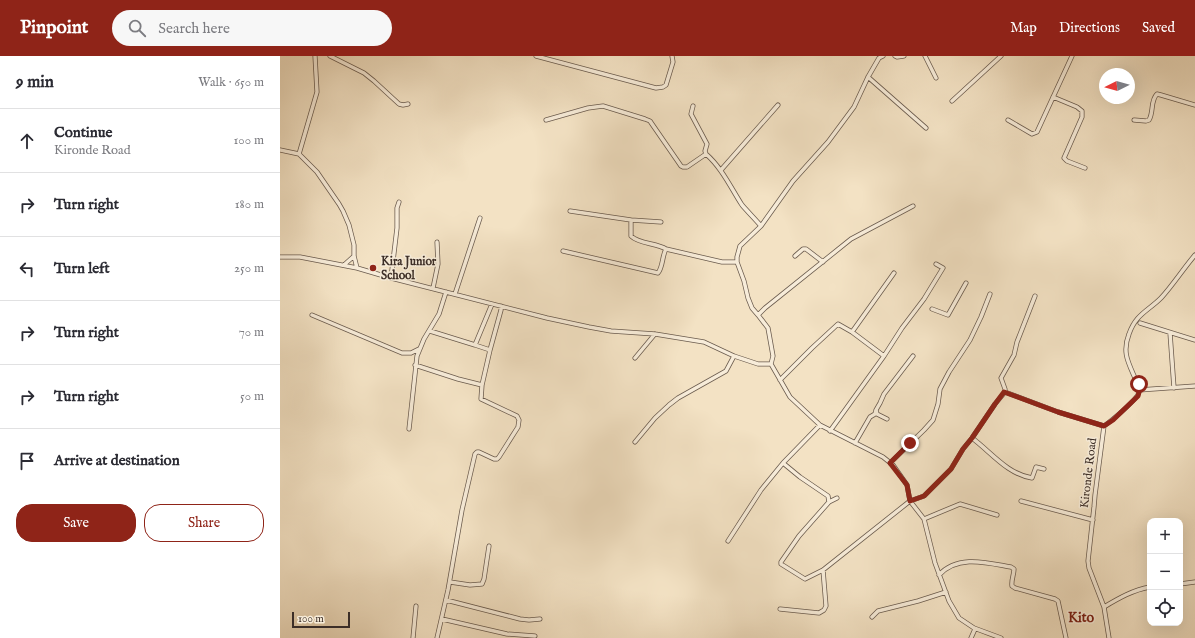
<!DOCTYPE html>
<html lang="en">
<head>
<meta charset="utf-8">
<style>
  :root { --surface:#fff; --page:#f7f7f7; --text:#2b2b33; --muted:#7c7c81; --line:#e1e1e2; --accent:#8f2418 }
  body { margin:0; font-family:"IM FELL English",serif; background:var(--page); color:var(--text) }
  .controls { position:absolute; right:12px; bottom:12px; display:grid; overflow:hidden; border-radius:8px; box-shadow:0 4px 16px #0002 }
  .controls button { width:36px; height:36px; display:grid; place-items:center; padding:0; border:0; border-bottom:1px solid var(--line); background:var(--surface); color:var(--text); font:20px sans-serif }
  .compass { position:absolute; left:819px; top:12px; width:36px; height:36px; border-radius:50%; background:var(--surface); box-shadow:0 4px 16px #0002; rotate:265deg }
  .scale { position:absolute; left:12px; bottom:10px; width:58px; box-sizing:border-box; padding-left:4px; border:2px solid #3c2e27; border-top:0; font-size:11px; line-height:14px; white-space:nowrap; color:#3c2e27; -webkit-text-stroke:3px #f7ecd9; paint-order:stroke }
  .stop { position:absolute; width:12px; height:12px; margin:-9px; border:3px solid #8f2418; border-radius:50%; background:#fff }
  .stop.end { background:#8f2418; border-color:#fff; box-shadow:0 1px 4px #0008 }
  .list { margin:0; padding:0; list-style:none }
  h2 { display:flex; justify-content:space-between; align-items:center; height:52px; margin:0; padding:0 16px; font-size:17px }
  h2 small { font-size:13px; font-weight:400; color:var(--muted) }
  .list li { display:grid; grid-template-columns:26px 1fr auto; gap:12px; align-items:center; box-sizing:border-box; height:64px; padding:0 16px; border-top:1px solid var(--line) }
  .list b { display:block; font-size:15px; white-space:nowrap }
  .list p { margin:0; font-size:13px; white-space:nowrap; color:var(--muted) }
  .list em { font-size:13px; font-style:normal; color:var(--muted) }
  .actions { display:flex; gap:8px; padding:12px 16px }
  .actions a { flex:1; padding:9px 0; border:1px solid var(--accent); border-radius:16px; text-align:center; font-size:14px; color:var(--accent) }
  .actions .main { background:var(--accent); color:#fff }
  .icon { flex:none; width:22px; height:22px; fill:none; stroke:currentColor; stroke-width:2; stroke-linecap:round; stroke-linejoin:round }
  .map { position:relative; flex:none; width:915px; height:582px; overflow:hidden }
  header { display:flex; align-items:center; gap:24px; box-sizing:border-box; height:56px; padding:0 20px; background:var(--accent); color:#fff }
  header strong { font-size:19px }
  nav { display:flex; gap:22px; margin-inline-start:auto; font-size:14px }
  .search { width:280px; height:36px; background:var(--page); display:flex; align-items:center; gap:10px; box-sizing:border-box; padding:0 14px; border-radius:22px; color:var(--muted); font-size:15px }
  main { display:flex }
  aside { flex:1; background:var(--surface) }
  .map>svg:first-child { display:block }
</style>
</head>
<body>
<header>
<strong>Pinpoint</strong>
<div class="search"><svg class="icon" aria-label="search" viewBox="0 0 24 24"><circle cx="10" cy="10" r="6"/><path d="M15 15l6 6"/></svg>Search here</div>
<nav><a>Map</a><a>Directions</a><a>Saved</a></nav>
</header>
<main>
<aside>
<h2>9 min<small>Walk · 650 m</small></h2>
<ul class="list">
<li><svg class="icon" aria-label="ahead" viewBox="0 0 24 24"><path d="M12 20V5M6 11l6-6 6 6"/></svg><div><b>Continue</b><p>Kironde Road</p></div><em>100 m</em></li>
<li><svg class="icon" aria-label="right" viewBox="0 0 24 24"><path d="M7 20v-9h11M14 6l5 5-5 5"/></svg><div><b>Turn right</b></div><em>180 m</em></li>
<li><svg class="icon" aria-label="left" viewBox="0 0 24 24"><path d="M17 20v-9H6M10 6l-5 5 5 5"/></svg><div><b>Turn left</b></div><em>250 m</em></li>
<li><svg class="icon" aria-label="right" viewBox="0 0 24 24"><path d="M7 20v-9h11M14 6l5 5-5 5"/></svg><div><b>Turn right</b></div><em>70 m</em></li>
<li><svg class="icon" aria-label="right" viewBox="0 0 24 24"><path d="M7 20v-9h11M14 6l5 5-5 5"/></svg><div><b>Turn right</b></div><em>50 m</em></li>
<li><svg class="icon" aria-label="arrive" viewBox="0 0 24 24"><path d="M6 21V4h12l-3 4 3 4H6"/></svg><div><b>Arrive at destination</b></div></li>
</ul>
<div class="actions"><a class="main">Save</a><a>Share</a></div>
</aside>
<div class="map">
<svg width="915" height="582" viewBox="0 0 915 582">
  <rect width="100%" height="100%" fill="#f3e2c4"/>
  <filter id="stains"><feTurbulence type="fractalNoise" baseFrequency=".005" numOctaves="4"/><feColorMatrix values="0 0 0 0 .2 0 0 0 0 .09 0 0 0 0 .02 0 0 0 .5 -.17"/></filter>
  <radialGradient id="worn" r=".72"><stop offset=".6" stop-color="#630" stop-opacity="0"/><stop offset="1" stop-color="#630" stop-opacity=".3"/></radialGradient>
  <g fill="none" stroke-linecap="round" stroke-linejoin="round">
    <g stroke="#6a5b4e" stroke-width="5">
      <path id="minor" d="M35 0 37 36 19 98 37 116 59 148 63 155 69 169 74 189V200L77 212
        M50 0 84 17 94 25 119 48 123 49 128 48
        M256 0 376 32 383 31 386 29 393 6 392 0
        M615 0 617 1 624 0
        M645 0 656 22
        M588 21 646 72
        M773 41 797 51 802 55V61L784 102 787 105 805 112
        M672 45 721 0
        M413 50 411 58 427 88 425 95 426 98
        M266 64 308 52 323 50 365 63 370 65 372 68 401 110 403 111H407L426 98C442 112 451 132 462 149 468 156 475 163 481 170
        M728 64 752 78 757 76 792 0
        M854 64 866 65 869 64C874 56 870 45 877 38L881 39 915 49
        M0 94 19 98
        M441 114 498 49
        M633 150 571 183 485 252 478 259 488 272 493 300 491 308 510 341 540 369 603 401 613 409 627 429 630 445 644 463 655 507 669 545 679 562 694 572 721 582
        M290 155 351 164V180C359 188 376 187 386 193L442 206H457
        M351 164 381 166
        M283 195 378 217C383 211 382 200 386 193
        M515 200 523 193H526L543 206
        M0 201H20L77 212 111 222 267 262 309 271 331 275 375 278 424 286 454 300 478 308H491
        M64 209 74 200
        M111 222 117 172V152L119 146
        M153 232 158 208 157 186
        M175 238 200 162
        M652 253 668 259 686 227
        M32 259 122 297H131L139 293
        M478 259 472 252 468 242 464 225 457 206V201L460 190 481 170 513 125 548 86 574 51 588 21 599 2 603 0
        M860 267 915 284
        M150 275 195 289 212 248
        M572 276 614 217
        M890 277 894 332
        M195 289 210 294
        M355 302 375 278
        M135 309 178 323 202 329 201 343 237 360 239 364 238 371 219 401 217 403H214L199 396H197L195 398 182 454 168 534 157 582
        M500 324 532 292 558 268 572 276 604 300
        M202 329 210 294 221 254V250
        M859 334 915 330
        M725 336 778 356 824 370
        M596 354 600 347 604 338 633 300
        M129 373 137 300 144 283 159 258 166 236
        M550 375 604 300 622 272 644 243 663 212 656 208
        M692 382C711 396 727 418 752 422L756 411 764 413
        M355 386 375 362 389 349 398 342 446 315 454 300
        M575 387 590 361 595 358 596 354 597 358 607 363
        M503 407 520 421 548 440 549 446 519 480 501 506V508L525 523 543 514 630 445 644 440 671 413 683 393 692 382 715 348 725 336V333L721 322 734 299 737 286 755 240
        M610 407 644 374 653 364 658 348 660 333 669 316 690 284 701 261 710 238
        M741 445 813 464
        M549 446 557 442
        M644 463 680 448 717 459
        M448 485 481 434 503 407 540 369
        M659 519C678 498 708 507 731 511L734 513C734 519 731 524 732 530L735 532 775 543 778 545 786 582
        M170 526 190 529 202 528 204 523 209 490
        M900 528 915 526
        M166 544 240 563 249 564 260 563
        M824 551C839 542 853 534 870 531
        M500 553 539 557 544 554 546 550 543 514
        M592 561 598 555 638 545 666 536
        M162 563 227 578 255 580
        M133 582 136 550
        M691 582 695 573
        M829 582 824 551 809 512 808 505 814 451 815 439 824 370C831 365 858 343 859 336 860 331 858 326 855 322 848 306 842 296 849 278 856 258 868 255 881 242 893 229 903 213 915 199"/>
    </g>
    <use href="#minor" stroke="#f7ecd9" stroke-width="3.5"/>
  </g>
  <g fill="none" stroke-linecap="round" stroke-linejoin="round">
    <path stroke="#8f2418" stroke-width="5" d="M630 387 610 407 627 429 630 445 644 440 671 413 683 393 692 382 715 348 724 336 778 356 824 370 833 364 858 340 859 336V328"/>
  </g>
  <circle fill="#8f2418" stroke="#f7ecd9" stroke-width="1.5" cx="93" cy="212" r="4"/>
  <g text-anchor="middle" stroke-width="3" stroke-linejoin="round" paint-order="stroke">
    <g font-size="12" font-weight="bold" fill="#3c2e27" stroke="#f7ecd9" text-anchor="start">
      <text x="101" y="209">Kira Junior<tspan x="101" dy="14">School</tspan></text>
    </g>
    <g font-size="12" fill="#3c2e27" stroke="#f7ecd9">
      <text transform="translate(808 417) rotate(-83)" y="4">Kironde Road</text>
    </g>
    <g font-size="14" font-weight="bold" fill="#7a1f14" stroke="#f7ecd9">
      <text x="801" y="566">Kito</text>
    </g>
  </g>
  <rect width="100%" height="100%" filter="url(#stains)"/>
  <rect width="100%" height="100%" fill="url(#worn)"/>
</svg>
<div class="controls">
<button>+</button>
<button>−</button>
<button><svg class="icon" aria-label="locate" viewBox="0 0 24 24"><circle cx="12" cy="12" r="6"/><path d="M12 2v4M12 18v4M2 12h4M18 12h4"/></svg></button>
</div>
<svg class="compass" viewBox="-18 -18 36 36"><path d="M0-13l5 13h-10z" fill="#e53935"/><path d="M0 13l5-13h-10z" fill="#7c7c81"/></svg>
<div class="scale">100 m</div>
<div class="stop" style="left:859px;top:328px"></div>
<div class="stop end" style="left:630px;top:387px"></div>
</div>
</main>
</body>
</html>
